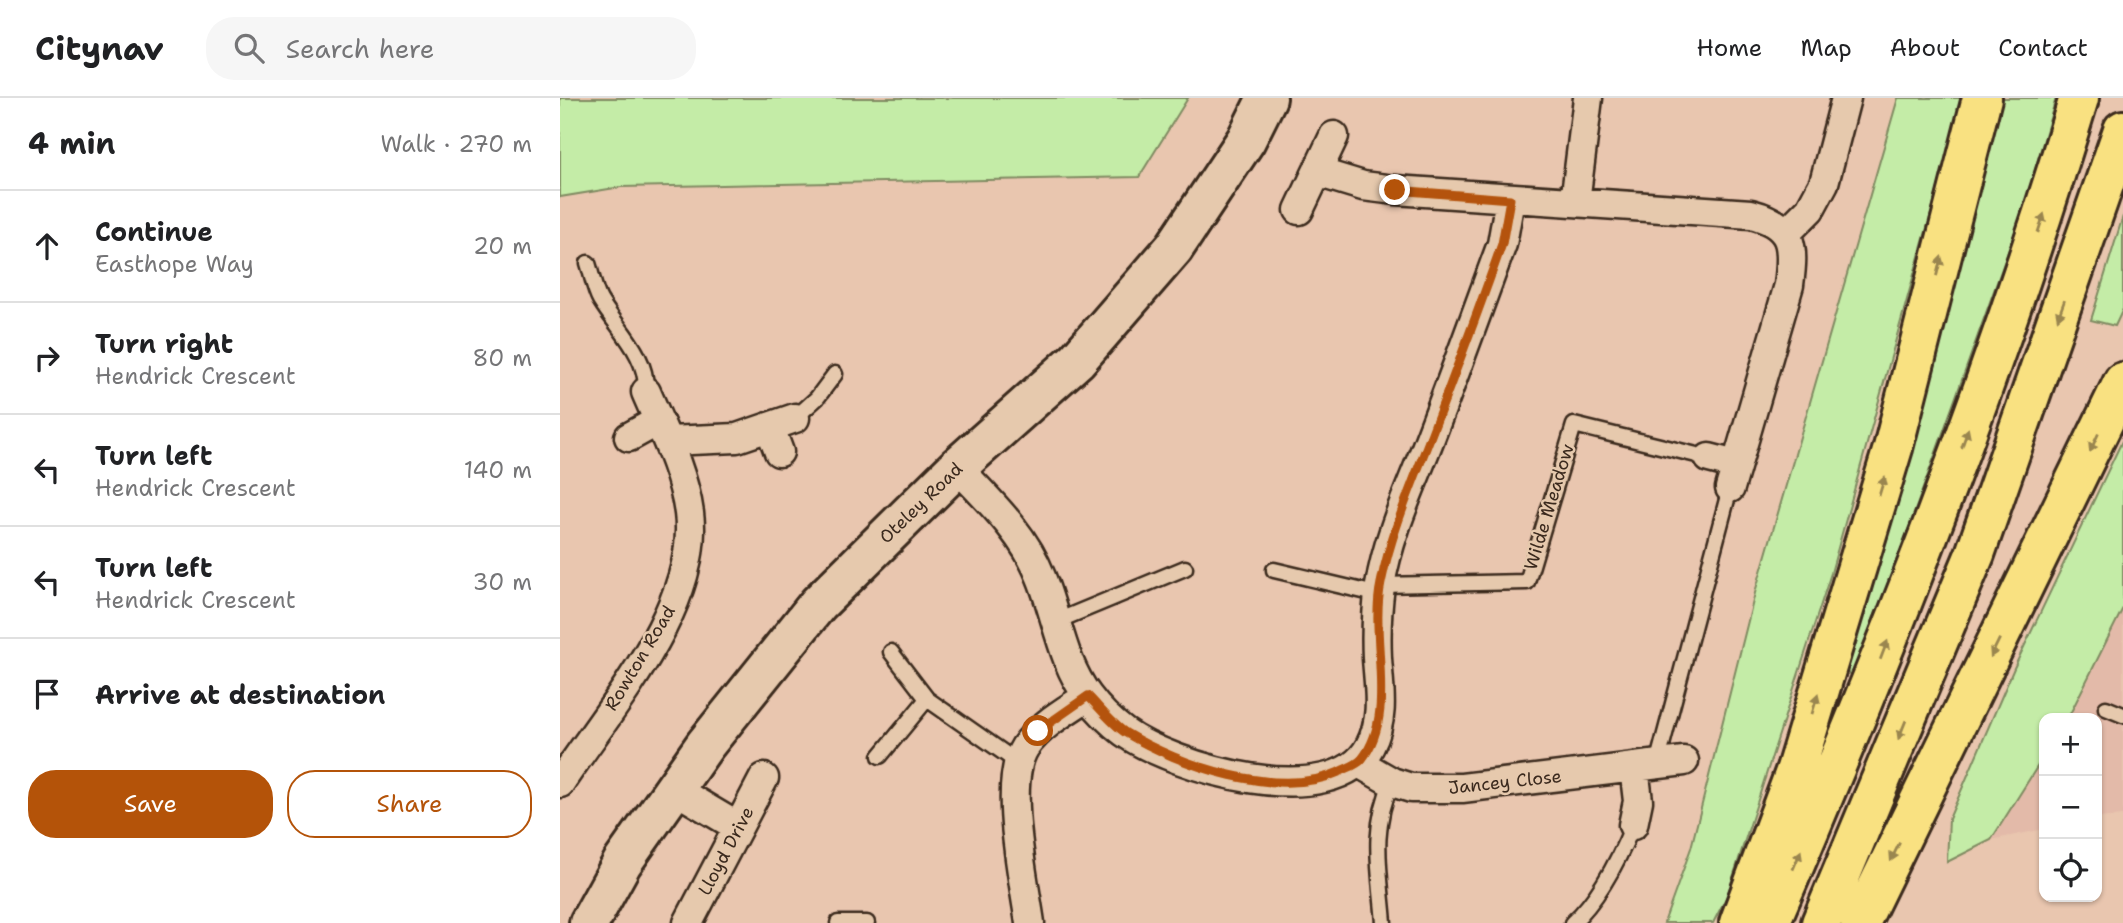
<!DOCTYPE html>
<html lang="en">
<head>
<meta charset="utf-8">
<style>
  :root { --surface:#fff; --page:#f6f6f6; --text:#202124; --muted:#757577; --line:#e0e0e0; --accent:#b45309 }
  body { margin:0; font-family:"Shantell Sans",sans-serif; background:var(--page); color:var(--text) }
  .controls { position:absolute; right:21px; bottom:21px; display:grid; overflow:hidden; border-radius:14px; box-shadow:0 2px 5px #0004 }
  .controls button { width:63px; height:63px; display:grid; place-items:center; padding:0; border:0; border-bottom:2px solid var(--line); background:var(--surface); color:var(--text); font:35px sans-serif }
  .stop { position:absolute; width:21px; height:21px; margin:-16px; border:5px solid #b45309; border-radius:50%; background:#fff }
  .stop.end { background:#b45309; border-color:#fff; box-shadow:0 2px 7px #0008 }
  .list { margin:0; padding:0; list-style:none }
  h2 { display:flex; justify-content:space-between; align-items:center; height:91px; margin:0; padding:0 28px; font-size:30px }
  h2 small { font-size:23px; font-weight:400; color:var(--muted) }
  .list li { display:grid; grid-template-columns:46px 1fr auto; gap:21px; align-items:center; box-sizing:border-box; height:112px; padding:0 28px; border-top:2px solid var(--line) }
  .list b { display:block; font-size:26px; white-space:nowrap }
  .list p { margin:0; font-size:23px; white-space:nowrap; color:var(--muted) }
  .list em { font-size:23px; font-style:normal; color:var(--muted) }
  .actions { display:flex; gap:14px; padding:21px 28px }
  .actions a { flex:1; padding:16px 0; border:2px solid var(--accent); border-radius:28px; text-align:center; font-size:24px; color:var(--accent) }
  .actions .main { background:var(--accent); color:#fff }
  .icon { flex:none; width:38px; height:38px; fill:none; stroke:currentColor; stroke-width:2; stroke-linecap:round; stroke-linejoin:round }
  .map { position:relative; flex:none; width:1563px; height:825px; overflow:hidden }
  header { display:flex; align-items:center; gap:42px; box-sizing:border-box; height:98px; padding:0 35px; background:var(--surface); border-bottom:2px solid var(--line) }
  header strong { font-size:33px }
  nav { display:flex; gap:38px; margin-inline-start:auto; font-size:24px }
  .search { width:490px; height:63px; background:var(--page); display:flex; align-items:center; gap:18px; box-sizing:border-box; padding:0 24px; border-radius:28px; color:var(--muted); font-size:26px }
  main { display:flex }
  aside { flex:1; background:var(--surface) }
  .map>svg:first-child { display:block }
</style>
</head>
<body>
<header>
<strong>Citynav</strong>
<div class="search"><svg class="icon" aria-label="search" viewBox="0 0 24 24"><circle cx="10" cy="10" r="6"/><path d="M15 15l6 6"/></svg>Search here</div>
<nav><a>Home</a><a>Map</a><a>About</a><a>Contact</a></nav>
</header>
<main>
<aside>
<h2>4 min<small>Walk · 270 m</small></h2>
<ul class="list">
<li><svg class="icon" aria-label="ahead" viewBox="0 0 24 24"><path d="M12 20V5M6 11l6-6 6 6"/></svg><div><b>Continue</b><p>Easthope Way</p></div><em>20 m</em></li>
<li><svg class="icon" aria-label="right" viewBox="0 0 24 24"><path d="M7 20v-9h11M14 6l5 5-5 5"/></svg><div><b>Turn right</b><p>Hendrick Crescent</p></div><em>80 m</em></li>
<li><svg class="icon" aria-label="left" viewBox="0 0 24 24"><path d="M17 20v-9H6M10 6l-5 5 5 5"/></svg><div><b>Turn left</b><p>Hendrick Crescent</p></div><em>140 m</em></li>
<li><svg class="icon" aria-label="left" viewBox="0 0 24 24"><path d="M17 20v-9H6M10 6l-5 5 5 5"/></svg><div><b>Turn left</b><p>Hendrick Crescent</p></div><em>30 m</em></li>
<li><svg class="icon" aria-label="arrive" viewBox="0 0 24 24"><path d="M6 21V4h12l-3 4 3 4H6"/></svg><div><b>Arrive at destination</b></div></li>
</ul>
<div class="actions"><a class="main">Save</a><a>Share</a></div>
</aside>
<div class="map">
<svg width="1563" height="825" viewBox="0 0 1563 825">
  <rect width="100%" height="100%" fill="#e9c6af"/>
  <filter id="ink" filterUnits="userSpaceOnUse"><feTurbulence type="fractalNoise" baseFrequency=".0143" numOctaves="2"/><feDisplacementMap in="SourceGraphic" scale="14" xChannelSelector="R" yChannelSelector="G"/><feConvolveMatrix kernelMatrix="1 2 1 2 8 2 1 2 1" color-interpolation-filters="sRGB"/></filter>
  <g filter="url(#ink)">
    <path fill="#e3baa9" d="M1563 510V718L1537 720V620H1508Z
      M1484 658V731L1431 742Z"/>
    <path fill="#c4eca7" stroke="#808b62" stroke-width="2" d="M0 0H628L579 79 61 89 0 99Z
      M1338 0H1403L1271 475 1167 798 1153 825H1104L1131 750 1196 491Z
      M1442 0H1496L1464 109 1296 577 1278 573Z
      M1563 118V211L1555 228 1531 222Z
      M1563 341V510L1508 620H1484V658L1431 742 1387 764 1389 721 1454 570Z"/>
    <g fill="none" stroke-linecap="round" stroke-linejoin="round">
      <g stroke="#3b2a1e" stroke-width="19">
        <path id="service" d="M28 165C32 177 34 191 40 202 58 232 88 257 86 294
          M235 320 257 300 275 276
          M714 472 820 497
          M820 487 967 484 1014 327 1149 360
          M497 523 625 470
          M331 554 367 601
          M1546 610 1563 617
          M320 658 367 601 457 664
          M1097 666 1170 390
          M278 825H307
          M824 825C820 773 810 732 832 684
          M1012 825C1040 800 1059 761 1073 727"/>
      </g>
      <g stroke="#3b2a1e" stroke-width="33">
        <path id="minor" d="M757 74 803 88 835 92 1191 116C1234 127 1234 148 1229 187L1170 390
          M1015 104 1028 0
          M739 112 774 38
          M1227 134 1250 111 1264 85 1286 0
          M210 330 219 354
          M69 339 98 323
          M108 343 177 340 235 320
          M1149 360 1176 367
          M397 369C429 403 464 435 481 479 497 518 502 564 528 598 537 610 552 625 564 634 612 669 774 718 810 648 825 620 819 590 817 560 816 538 817 510 820 488 828 437 852 387 870 340 895 275 918 211 942 146L950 101
          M799 665 832 684 851 690H902L1124 663
          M0 685C48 612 141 507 129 415 123 372 103 334 86 294
          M114 691 178 729
          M1073 727 1078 703 1074 669
          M128 825 204 680
          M470 825C464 782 442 684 465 649 480 627 506 613 528 598"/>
      </g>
      <g stroke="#3b2a1e" stroke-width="44">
        <path id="secondary" d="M29 825 62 765 145 647 258 506 397 369 517 262 614 150 686 42 707 0"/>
      </g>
      <g stroke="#3b2a1e" stroke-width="44">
        <path id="trunk" d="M1179 825 1236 671 1333 350 1422 0
          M1210 825C1326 555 1434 282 1519 0
          M1261 825 1415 456 1563 32
          M1300 825 1563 284"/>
      </g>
      <use href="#service" stroke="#e6c9ad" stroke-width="14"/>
      <use href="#minor" stroke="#e6c9ad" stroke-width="28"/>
      <use href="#secondary" stroke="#e6c9ad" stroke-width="38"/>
      <use href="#trunk" stroke="#f9e181" stroke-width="38"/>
    </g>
    <defs><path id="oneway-solid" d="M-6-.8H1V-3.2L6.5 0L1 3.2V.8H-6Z" transform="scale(1.75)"/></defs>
    <g fill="#9a8650">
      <use href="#oneway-solid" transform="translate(1481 125) rotate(-72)"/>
      <use href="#oneway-solid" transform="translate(1379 168) rotate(-76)"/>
      <use href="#oneway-solid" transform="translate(1501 212) rotate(110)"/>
      <use href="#oneway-solid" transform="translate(1405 340) rotate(-71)"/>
      <use href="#oneway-solid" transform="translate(1534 345) rotate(115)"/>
      <use href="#oneway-solid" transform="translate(1322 388) rotate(-73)"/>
      <use href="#oneway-solid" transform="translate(1435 550) rotate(116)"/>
      <use href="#oneway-solid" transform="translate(1324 552) rotate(-69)"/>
      <use href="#oneway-solid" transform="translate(1255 606) rotate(-73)"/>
      <use href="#oneway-solid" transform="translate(1342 632) rotate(112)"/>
      <use href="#oneway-solid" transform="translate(1335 754) rotate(116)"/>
      <use href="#oneway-solid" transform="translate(1237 762) rotate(-67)"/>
    </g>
  </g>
  <g fill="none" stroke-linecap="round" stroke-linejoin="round" filter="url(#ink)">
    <path stroke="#b45309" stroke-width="9" d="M478 633 528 598C540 610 552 626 566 635 619 667 718 702 779 674 786 670 796 668 802 661 838 615 809 541 821 485 831 435 852 387 870 340 895 275 919 211 942 146L950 101 835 92"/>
  </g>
  <g text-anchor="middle" stroke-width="5" stroke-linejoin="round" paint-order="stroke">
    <g font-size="18" fill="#3b2a1e" stroke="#e6c9ad">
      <text transform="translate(361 405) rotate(-44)" y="6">Oteley Road</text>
      <text transform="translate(989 409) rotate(-73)" y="6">Wilde Meadow</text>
      <text transform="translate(80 560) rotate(-59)" y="6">Rowton Road</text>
      <text transform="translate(945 684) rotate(-6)" y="6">Jancey Close</text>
      <text transform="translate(166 753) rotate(-62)" y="6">Lloyd Drive</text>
    </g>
  </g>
</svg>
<div class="controls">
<button>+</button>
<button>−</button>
<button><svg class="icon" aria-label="locate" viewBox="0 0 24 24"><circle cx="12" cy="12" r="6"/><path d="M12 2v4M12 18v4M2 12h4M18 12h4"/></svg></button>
</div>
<div class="stop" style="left:478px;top:633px"></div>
<div class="stop end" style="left:835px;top:92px"></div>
</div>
</main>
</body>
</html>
